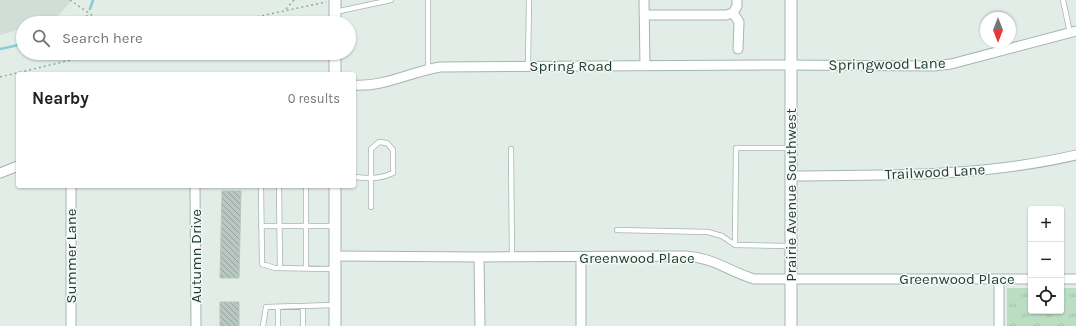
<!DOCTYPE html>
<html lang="en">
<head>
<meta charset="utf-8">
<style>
  :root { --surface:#fff; --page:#f2f2f2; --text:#202124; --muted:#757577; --line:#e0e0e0 }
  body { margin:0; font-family:Karla,sans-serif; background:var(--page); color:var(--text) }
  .controls { position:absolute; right:12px; bottom:12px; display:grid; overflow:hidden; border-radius:4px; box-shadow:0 1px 3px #0004 }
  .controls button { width:36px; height:36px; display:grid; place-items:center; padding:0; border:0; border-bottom:1px solid var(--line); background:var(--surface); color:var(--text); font:20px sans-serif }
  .compass { position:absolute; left:980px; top:12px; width:36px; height:36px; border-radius:50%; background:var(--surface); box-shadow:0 1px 3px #0004; rotate:180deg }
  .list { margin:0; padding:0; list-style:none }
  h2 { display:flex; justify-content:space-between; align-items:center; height:52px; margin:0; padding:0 16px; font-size:17px }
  h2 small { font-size:13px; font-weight:400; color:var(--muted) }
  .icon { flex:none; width:22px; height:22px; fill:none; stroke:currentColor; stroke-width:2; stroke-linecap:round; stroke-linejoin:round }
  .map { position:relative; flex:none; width:1076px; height:326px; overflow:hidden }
  .search { position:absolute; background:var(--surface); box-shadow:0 1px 3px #0004; left:16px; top:16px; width:340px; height:44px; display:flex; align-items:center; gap:10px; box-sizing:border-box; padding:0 14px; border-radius:22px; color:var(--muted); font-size:15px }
  .panel { position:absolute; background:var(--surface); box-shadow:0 1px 3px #0004; left:16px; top:72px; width:340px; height:116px; border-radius:4px }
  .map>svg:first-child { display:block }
</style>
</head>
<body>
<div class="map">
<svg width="1076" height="326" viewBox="0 0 1076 326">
  <defs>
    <pattern id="grass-tufts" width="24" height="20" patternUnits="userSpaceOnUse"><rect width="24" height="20" fill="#bbdec3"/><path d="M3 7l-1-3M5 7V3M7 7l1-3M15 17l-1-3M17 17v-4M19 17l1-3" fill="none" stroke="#a0c0a8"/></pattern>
    <pattern id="building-back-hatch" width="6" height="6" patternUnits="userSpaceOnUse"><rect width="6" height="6" fill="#b8c8c1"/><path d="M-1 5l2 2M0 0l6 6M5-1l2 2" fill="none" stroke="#95a49e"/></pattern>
  </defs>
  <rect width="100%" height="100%" fill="#e3ede8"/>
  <path fill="#d1ddd7" d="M0 0H72L58 16 37 23H23V28L0 35Z"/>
  <path fill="url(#grass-tufts)" d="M1007 288H1031V311H1061V288H1076V326H1007Z"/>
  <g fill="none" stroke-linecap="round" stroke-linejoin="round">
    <path stroke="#8accd3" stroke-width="2.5" d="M90 9 93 0
      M80 23 87 16
      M0 49 23 44"/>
  </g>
  <path fill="url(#building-back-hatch)" stroke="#b5c7be" d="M222 191H241L239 278H220Z
    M220 302H239V326H220Z"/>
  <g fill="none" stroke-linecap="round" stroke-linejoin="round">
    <g stroke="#a5b5af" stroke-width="6">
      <path id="service" d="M428 0V69
        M1063 0 1070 33
        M335 12 391 0
        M528 66 529 0
        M511 149 512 257
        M354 177C369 178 379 180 393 173V150L387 143 379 142 371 149V207
        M261 186 262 264 275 268 335 269
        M279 186 280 268
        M261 226H335
        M617 230 708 232 722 236 735 245 790 246
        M735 245 736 148H791
        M306 268V186
        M303 306V326
        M278 307V326
        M263 326 266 307 335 305"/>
    </g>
    <g stroke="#a5b5af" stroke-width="11">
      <path id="minor" d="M644 0 645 66
        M733 13 739 22 738 49
        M644 15H726L733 13 737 6V0
        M354 85C385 87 410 72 440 67L781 65 934 66 951 64 1076 31
        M0 173 18 166
        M792 176C887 175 982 177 1076 155
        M71 186V326
        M195 186 196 326
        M335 256 479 257 686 256C714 258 728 271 754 279H1031
        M479 257 480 326
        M581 257V326
        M999 279V326
        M1061 279H1076"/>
    </g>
    <g stroke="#a5b5af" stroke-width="13">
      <path id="tertiary" d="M335 0V23
        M791 0V326
        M335 53V74
        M335 326V186"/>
    </g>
    <path stroke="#83b1a0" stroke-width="1.5" stroke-dasharray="2 3" stroke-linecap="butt" d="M70 0 103 23
      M286 9 294 0
      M228 23 326 2
      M0 77 100 53"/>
    <use href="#service" stroke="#fff" stroke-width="4.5"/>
    <use href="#minor" stroke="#fff" stroke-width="9"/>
    <use href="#tertiary" stroke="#fff" stroke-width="11"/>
  </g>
  <g text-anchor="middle" stroke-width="3" stroke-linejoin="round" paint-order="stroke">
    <g font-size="15" fill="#223f35" stroke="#f4f9f6">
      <text transform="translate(887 64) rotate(-1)" y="5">Springwood Lane</text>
      <text x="571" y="71">Spring Road</text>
      <text transform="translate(935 172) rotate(-3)" y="5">Trailwood Lane</text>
      <text transform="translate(791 195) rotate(-90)" y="5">Prairie Avenue Southwest</text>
      <text transform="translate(71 256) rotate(-90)" y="5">Summer Lane</text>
      <text transform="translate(196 256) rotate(-90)" y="5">Autumn Drive</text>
      <text x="637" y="263">Greenwood Place</text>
      <text x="957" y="284">Greenwood Place</text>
    </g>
  </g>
</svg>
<div class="controls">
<button>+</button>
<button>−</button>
<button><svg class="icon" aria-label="locate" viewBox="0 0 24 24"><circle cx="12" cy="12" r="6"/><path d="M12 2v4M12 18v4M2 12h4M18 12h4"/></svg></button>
</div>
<svg class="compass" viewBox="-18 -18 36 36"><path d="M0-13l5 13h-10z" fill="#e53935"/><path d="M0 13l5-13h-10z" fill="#757577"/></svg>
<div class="search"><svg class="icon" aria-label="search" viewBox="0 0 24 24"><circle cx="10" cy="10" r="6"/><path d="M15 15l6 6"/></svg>Search here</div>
<section class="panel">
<h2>Nearby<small>0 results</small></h2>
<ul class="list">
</ul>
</section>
</div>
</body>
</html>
